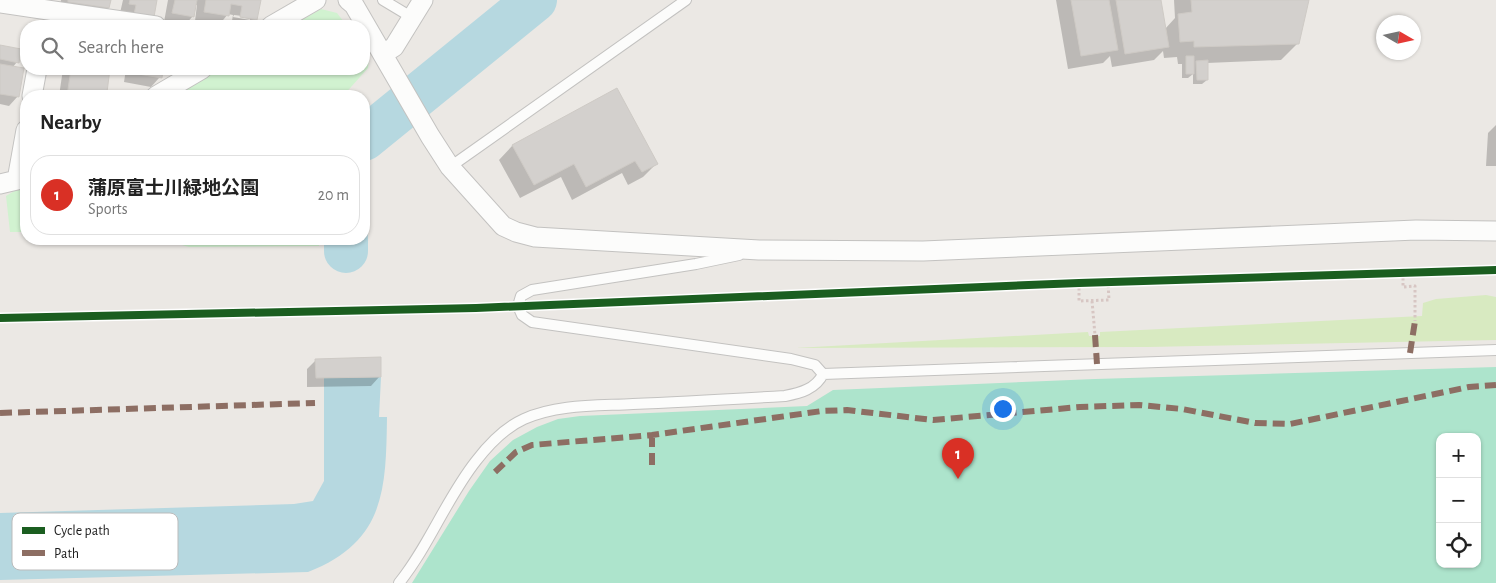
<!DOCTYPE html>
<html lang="en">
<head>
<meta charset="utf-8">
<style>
  :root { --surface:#fff; --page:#f6f6f6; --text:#222; --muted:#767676; --line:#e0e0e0; --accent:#d93025 }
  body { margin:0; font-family:"Alegreya Sans","Noto Sans JP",sans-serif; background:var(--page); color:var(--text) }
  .controls { position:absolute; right:15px; bottom:15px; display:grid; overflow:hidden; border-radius:10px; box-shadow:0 1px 4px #0004 }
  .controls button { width:45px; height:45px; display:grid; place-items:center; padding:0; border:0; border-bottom:1px solid var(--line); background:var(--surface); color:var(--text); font:25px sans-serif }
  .compass { position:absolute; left:1376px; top:15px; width:45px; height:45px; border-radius:50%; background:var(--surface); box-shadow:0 1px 4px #0004; rotate:99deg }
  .you { position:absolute; left:1002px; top:408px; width:18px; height:18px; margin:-12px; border:4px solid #fff; border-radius:50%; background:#1a73e8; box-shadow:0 0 0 8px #1a73e833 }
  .badge { display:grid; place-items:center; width:32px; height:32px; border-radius:50%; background:var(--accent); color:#fff; font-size:16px; font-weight:700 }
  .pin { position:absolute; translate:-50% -41px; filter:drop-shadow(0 1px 2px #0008) }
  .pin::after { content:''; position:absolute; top:26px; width:18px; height:15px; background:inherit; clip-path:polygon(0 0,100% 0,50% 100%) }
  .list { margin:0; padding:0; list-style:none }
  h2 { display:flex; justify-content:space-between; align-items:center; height:65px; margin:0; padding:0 20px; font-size:21px }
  h2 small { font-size:16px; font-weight:400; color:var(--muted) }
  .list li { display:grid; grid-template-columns:32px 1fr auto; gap:15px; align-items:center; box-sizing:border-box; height:80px; margin:0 10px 10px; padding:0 10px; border:1px solid var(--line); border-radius:20px }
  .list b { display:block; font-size:19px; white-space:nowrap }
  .list p { margin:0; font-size:16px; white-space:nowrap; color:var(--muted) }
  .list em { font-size:16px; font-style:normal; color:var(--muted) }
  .icon { flex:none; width:28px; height:28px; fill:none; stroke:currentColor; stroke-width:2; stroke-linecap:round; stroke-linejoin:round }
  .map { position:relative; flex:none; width:1496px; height:583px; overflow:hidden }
  .search { position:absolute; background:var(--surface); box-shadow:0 1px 4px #0004; left:20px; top:20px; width:350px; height:55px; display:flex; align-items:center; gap:12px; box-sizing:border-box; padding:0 18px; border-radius:20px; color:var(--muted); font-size:19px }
  .panel { position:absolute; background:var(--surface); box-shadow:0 1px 4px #0004; left:20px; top:90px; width:350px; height:155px; border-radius:20px }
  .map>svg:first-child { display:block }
</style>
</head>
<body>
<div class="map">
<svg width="1496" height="583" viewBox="0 0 1496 583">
  <rect width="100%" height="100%" fill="#ebe8e4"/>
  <path fill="#d8eac1" d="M1486 295 1496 297V340L1148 347 795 348 1088 332 1089 336H1100V332L1422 316 1423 303 1436 299Z"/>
  <path fill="#d1f2d0" d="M321 9 337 13 347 26H291Z
    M364 49 369 56 368 68 343 96H174L220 69H364Z
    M26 184V232H10L6 196Z
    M160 239H319V246L189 247Z"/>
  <path fill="#ade4cc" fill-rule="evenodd" d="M1496 367V583H412L469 491 490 461 513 440 537 427 558 419 580 416 807 406 833 390 1095 379ZM1440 437H1477V564H1440Z"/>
  <path fill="#b6d8e0" d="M381 377 379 417H387C386 490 385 542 308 572L0 580V513L294 504 313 501 324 481V378Z"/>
  <path fill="#0003" fill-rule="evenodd" d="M61 0H109L108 8 99 17 59 11Z
    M123 0H155L153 16 120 13Z
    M168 0H259L256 19 249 26H231L233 15 228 14 219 25 195 21 197 5H195L193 16 184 26 164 22ZM234 15 250 17V20L233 17Z
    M1056 0H1160L1165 29 1175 18 1174 0H1308L1298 43 1281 60 1207 63V80L1202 84H1193V74L1188 78H1182V64H1178L1177 57 1164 58 1163 51 1154 60 1112 67 1110 56 1103 63 1068 69Z
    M0 46 17 62 12 68 18 96 9 106 0 104Z
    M63 69H109L106 91 101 96H59Z
    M126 69H167L151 87 124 82Z
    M617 90 656 164 643 177 628 185 622 173 572 200 561 177 520 198 499 160 512 146Z
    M1496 125V166H1486L1488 133Z
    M316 360 380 376 371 386 307 387V369Z"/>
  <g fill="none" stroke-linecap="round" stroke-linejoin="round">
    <path stroke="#b6d8e0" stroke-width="44" d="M364 139 535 0
      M346 239V251"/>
  </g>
  <path fill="#d3d0cd" stroke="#cecac5" d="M68 0H111L109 8 68 2Z
    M130 0H157L154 17 134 14 136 5 129 4Z
    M175 0H197L194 17 172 13Z
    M206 0H261L257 20 240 17 242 6 231 4 229 16 204 12Z
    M1071 0H1109L1118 50 1081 56Z
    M1116 0H1161L1169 47 1125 54Z
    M1191 0H1309L1299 44 1194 47V41L1180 42 1178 14 1192 12Z
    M0 45 21 49 19 63 0 59Z
    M1186 56H1194V74H1186Z
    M1208 60V80H1197L1196 61Z
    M0 64 24 68 19 97 0 94Z
    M71 69H110L107 92 100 91 99 96H67Z
    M133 69H163L162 78 132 73Z
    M617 88 658 164 642 172 635 161 586 187 574 164 534 185 512 145Z
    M381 357V377L316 378 315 359Z"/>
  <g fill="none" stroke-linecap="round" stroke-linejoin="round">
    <g stroke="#c3c2c0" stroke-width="12">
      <path id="service" d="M383 0 413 18
        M450 167 686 0
        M739 255 696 264 532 290 521 296 518 306 522 315 532 322 791 359 815 365 823 374
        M823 374 1496 350
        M399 583C429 546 446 499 476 461 489 444 504 428 524 419 558 404 597 406 633 404 683 402 734 399 785 396 800 393 816 389 823 374"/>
    </g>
    <g stroke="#c3c2c0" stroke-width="21">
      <path id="minor" d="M348 0 354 5 430 136 450 167 503 226 516 232 535 237 759 250 923 251 1416 230 1496 231
        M0 3 156 26
        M271 26 316 0
        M383 54 394 47 423 0
        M32 96 37 69
        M156 96 202 69
        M17 180 26 130
        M0 184 17 180 26 174"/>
    </g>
    <path stroke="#d7c6c3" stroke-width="3" stroke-dasharray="2.5 2.5" stroke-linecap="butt" d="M1403 273V287L1415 286V321
      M1079 283V301L1109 300 1108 283
      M1092 301 1095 335"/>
    <use href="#service" stroke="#fcfcfb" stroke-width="10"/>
    <use href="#minor" stroke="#fcfcfb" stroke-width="19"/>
    <path stroke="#8d6e63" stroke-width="6" stroke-dasharray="12 6" stroke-linecap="butt" d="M1095 335 1097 364
      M1410 353 1415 321
      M0 413 315 403
      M652 435V470
      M495 472 516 452 532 445 652 435 822 411 847 410 933 420 1080 407 1139 405 1182 409 1255 423 1290 424 1469 387 1496 385"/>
    <g stroke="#fff" stroke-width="11">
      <path id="cycleway" d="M0 318 476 308 1079 283 1496 270"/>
    </g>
    <use href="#cycleway" stroke="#1b5e20" stroke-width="8"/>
  </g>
  <rect x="12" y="513" width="166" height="57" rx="8" fill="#fff" stroke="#bbb" stroke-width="1"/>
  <rect x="22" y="527" width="23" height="7" fill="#1b5e20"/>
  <rect x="22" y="550" width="23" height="6" fill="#8d6e63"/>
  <g font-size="14" fill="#1c1c1c">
    <text x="54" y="535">Cycle path</text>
    <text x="54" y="558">Path</text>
  </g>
</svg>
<div class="controls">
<button>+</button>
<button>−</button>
<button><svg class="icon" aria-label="locate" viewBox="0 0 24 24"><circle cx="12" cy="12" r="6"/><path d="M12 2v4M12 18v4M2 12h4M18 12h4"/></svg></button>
</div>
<svg class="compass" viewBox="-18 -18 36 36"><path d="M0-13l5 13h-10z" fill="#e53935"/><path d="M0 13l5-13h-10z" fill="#767676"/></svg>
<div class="you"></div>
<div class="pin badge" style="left:958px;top:479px">1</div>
<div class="search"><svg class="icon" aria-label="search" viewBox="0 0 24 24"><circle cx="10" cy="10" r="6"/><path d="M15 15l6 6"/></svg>Search here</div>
<section class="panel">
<h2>Nearby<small></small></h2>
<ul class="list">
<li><span class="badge">1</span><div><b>蒲原富士川緑地公園</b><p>Sports</p></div><em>20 m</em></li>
</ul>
</section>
</div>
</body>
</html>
